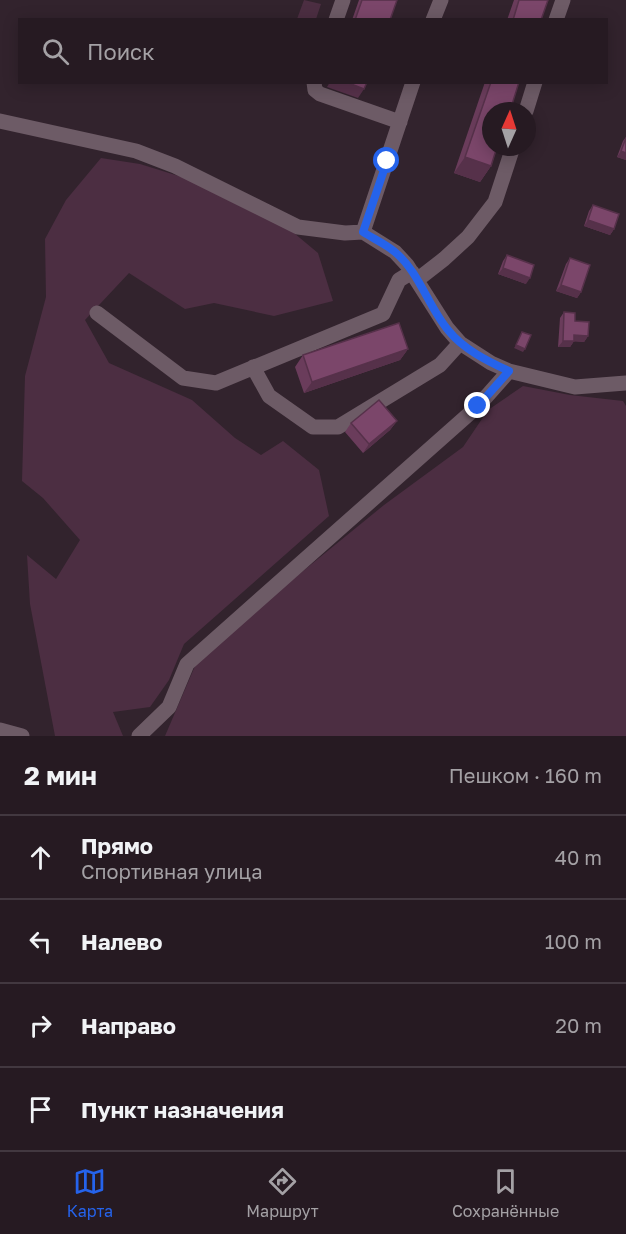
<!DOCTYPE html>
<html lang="ru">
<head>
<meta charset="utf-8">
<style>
  :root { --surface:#261a22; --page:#32272f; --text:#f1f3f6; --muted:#a4a1a5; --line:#423840; --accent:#2563eb }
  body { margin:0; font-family:"Golos Text",sans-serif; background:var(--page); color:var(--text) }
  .compass { position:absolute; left:482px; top:102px; width:54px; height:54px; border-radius:50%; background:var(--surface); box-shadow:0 3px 15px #0003; rotate:3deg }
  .stop { position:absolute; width:18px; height:18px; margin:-14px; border:4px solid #2563eb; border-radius:50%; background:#fff }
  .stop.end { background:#2563eb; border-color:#fff; box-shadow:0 2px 6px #0008 }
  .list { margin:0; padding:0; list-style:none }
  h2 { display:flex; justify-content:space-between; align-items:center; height:78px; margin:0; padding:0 24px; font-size:26px }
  h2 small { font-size:20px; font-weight:400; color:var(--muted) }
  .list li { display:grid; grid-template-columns:39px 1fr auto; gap:18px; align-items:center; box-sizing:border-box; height:84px; padding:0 24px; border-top:2px solid var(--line) }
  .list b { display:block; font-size:22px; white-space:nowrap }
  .list p { margin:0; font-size:20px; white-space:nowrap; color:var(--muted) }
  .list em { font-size:20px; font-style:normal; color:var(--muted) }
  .icon { flex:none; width:33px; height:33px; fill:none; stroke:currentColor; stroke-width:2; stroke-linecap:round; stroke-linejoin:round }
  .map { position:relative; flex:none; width:626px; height:736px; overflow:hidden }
  .search { position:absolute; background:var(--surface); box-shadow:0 3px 15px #0003; left:18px; right:18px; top:18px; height:66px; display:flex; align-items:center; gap:15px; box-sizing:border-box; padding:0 21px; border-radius:0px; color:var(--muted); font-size:22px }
  .sheet { height:414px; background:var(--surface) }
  nav { display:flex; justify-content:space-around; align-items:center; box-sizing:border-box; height:84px; border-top:2px solid var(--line); background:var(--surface); font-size:16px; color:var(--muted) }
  nav a { display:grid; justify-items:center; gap:3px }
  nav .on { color:var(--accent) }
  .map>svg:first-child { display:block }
</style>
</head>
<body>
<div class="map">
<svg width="626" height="736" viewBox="0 0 626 736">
  <rect width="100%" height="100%" fill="#32232d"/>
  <path fill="#4c2e42" d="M304 0 321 4 316 19H297Z
    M101 158 140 164 198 182 270 213 318 253 333 301 274 316 214 303 185 309 129 273 85 320 109 363 192 400 235 438 261 455 283 441 319 470 329 516 184 644 169 680 150 707 113 712 123 736H55L30 604 27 555 56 579 80 540 43 498 22 481 25 376 46 297 45 239 66 200Z
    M523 386 570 395 623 401 626 406V736H165L195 666 249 615 384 505 463 447 488 410Z"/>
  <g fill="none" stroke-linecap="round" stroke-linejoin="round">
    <path stroke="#6d5b66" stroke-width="15" d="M336 20 343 0
      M433 20 441 0
      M556 20 563 0
      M314 82 315 90 320 94 400 122
      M526 111 535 82
      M0 121 136 151 175 166 298 227 345 233 363 232 395 252 407 265 447 328 460 343 491 363 509 371 575 387 626 383
      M363 232 413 82
      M417 280 444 259 468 237 495 202 513 147
      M97 313 183 378 216 383 383 314 399 280 412 272
      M253 367 269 396 313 427H338L440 365 460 343
      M0 730 22 736
      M139 736 169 707 187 664 478 406 509 371"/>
  </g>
  <path fill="#6a3c5b" d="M359 0H397L390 20H352Z
    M514 0H548L541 20H507Z
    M485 82H519L491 166 480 182 454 173Z
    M626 137V160L617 157 623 141Z
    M593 205 614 229 610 235 584 226 589 211Z
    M507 255 526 284 498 274 503 261Z
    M570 258 581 292 577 298 556 291 566 264Z
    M564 312 575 321 588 336 584 342 574 341 570 347H558L560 318Z
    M408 349 400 360 304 393 295 367 303 355Z
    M397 421 390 430 363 453 345 432 351 423Z"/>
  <path fill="#56314a" d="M330 82H346L364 89 358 98 327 87Z
    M621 151 626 153V160L617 157Z
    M465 157 491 166 480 182 454 173Z
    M588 220 614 229 610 235 584 226Z
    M503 268 530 278 526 284 498 274Z
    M561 285 581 292 577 298 556 291Z
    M574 335 588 336 584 342 570 341Z
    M563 341H574L570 347H558Z
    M516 345 525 349 523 352 514 348Z
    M408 349 400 360 304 393 312 382Z
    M397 421 390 430 363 453 369 444Z"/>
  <path fill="#7b466a" stroke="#56314a" stroke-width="1.5" d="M362 0H397L390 20H355Z
    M519 0H548L541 20H513Z
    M346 82H367L364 89Z
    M491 82H519L510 111H491V147H497L491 166 465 157Z
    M626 138V153L621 151Z
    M593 205 619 214 614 229 588 220Z
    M507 255 534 265 530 278 503 268Z
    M570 258 590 265 581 292 561 285Z
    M564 312 575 313V321L589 322 588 336 574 335V341H563Z
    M399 323 408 349 312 382 303 355Z
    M522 332 531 335 525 349 516 345Z
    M379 400 397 421 369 444 351 423Z"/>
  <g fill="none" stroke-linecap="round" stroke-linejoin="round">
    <path stroke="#2563eb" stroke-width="8" d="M387 161 363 232C374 239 386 244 395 252 419 272 428 306 448 330 463 349 487 361 509 371L478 406"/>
  </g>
</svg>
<svg class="compass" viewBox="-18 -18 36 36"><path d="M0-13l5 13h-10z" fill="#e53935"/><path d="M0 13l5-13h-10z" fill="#a4a1a5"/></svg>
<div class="stop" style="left:387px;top:161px"></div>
<div class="stop end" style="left:478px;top:406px"></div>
<div class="search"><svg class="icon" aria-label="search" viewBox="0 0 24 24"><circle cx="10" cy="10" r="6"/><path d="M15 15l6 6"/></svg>Поиск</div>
</div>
<section class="sheet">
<h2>2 мин<small>Пешком · 160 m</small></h2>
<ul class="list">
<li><svg class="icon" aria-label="ahead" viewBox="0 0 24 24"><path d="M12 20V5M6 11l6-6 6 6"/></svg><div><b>Прямо</b><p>Спортивная улица</p></div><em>40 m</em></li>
<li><svg class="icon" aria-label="left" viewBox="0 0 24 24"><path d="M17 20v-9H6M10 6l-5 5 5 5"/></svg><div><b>Налево</b></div><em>100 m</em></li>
<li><svg class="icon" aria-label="right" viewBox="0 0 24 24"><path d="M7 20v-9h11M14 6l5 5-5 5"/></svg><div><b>Направо</b></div><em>20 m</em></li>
<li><svg class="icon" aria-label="arrive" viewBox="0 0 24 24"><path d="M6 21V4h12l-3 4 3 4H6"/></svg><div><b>Пункт назначения</b></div></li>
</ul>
</section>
<nav>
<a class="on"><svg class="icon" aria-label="map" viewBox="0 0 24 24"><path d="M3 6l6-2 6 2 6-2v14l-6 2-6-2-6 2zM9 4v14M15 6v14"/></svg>Карта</a>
<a><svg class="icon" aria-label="directions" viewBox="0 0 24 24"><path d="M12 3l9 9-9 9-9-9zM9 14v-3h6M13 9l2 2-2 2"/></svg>Маршрут</a>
<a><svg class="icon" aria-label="saved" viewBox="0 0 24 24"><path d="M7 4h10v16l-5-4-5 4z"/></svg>Сохранённые</a>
</nav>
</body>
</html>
